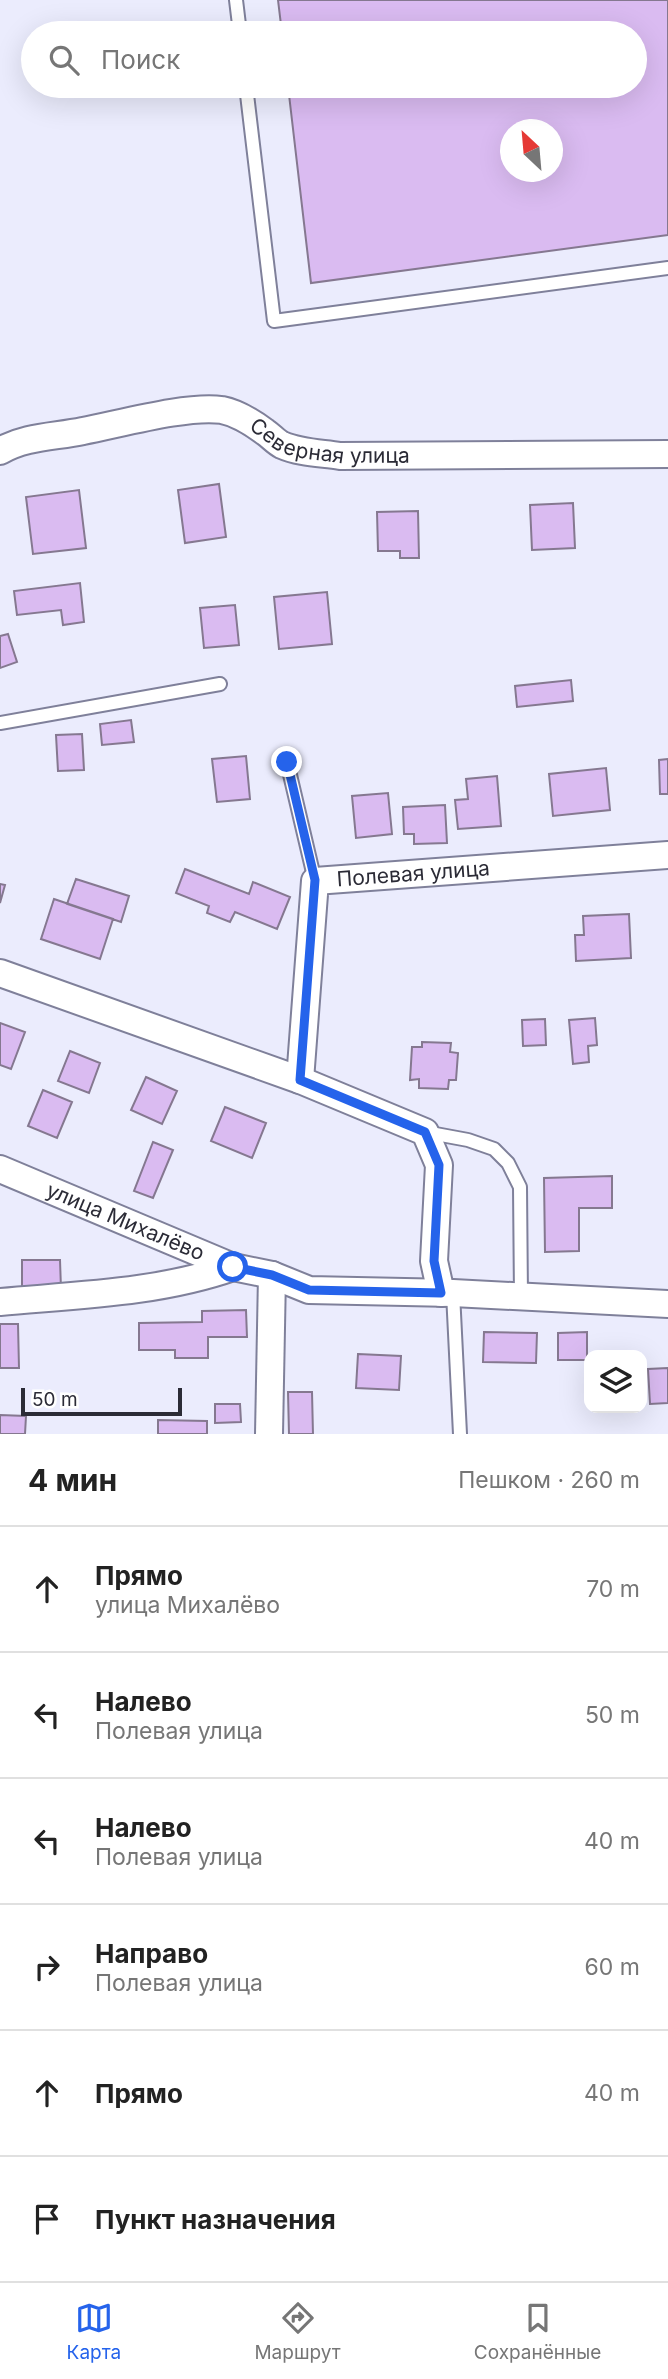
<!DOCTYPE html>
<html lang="ru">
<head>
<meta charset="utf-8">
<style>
  :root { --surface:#fff; --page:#f6f6f6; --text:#222; --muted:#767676; --line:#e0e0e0; --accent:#2563eb }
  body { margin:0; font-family:Inter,sans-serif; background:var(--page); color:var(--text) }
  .controls { position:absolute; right:21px; bottom:21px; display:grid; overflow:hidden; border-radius:14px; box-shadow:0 7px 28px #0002 }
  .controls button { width:63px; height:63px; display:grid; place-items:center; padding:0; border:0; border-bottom:2px solid var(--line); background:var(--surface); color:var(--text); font:35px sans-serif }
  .compass { position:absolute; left:500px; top:119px; width:63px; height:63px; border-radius:50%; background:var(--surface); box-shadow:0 7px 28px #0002; rotate:334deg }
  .scale { position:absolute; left:21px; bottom:18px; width:161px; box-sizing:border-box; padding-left:7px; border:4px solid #2b2b36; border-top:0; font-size:19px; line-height:24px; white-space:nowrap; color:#2b2b36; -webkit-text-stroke:5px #fff; paint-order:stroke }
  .stop { position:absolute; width:21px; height:21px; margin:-16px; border:5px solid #2563eb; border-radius:50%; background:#fff }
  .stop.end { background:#2563eb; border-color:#fff; box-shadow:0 2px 7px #0008 }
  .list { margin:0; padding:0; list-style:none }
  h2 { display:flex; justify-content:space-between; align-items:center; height:91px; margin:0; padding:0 28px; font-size:30px }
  h2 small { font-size:23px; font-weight:400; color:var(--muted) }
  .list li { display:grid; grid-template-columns:46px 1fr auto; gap:21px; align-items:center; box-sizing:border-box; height:126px; padding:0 28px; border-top:2px solid var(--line) }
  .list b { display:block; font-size:26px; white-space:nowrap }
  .list p { margin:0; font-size:23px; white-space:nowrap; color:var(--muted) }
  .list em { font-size:23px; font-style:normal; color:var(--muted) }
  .icon { flex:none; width:38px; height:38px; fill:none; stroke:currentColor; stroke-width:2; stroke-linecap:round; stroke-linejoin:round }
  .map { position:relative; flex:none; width:668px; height:1434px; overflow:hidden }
  .search { position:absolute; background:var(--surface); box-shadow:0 7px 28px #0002; left:21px; right:21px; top:21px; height:77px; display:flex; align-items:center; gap:18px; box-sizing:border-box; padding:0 24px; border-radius:38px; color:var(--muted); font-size:26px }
  .sheet { height:847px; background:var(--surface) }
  nav { display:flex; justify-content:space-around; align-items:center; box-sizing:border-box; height:98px; border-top:2px solid var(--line); background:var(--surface); font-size:19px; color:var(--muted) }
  nav a { display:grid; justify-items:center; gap:4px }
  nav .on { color:var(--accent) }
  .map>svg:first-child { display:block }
</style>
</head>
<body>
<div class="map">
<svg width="668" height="1434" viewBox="0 0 668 1434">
  <rect width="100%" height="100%" fill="#ebecfd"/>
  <path fill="#dabbf1" stroke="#857890" stroke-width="2" fill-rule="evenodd" d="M278 0H668V235L311 283 288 86H635V33H282ZM510 130H552V172H510Z
    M219 484 226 537 185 543 178 490Z
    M79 490 86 548 33 554 26 497Z
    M573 503 575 548 532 550 530 505Z
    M418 511 419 558H400V551H378L377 512Z
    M80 583 84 622 63 625 61 610 17 615 14 591Z
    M327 592 332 644 279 649 274 597Z
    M235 605 239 645 204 648 200 608Z
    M8 634 17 662 0 668V636Z
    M571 680 573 701 517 707 515 686Z
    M131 720 134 742 102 745 100 724Z
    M82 734 84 770 58 771 56 735Z
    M246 756 250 799 217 802 212 759Z
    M668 759V794H660L659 760Z
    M606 768 610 810 553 816 549 774Z
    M497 776 501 826 458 829 455 800 468 799 466 779Z
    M388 793 392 834 356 838 352 796Z
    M445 805 447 843 414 844V834H404L403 807Z
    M185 869 249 894 253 882 290 897 277 929 235 912 230 922 207 913 209 906 176 893Z
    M76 879 129 896 121 922 67 904Z
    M0 884 5 885 0 903Z
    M54 899 113 919 100 959 41 939Z
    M629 914 631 958 576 961 575 935H584L583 916Z
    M595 1018 597 1045 588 1046 589 1062 573 1064 569 1020Z
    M545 1019 546 1045 523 1046 522 1020Z
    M0 1023 25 1032 11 1069 0 1065Z
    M422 1042 451 1043 450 1052 458 1053 456 1080H449L448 1089 419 1088V1079L410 1080 412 1047H422Z
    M70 1051 100 1063 89 1093 58 1081Z
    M146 1077 177 1091 162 1124 131 1110Z
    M43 1090 72 1102 57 1138 28 1126Z
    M225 1107 266 1123 252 1158 211 1141Z
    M153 1142 173 1150 153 1198 134 1191Z
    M612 1176V1208H579V1251L545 1252 544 1178Z
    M22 1260H60L61 1289 22 1290Z
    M246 1310 247 1337H208V1358H175V1350H139V1323L202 1322V1311Z
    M0 1324H18L19 1368H0Z
    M484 1332 537 1333 536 1363 483 1362Z
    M587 1332V1360H558V1333Z
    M358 1354 401 1356 399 1390 356 1388Z
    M668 1368V1403L650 1404 648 1369Z
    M288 1392H312L313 1434H289Z
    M215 1404H240L241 1422 215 1423Z
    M0 1415 26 1416 25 1434H0Z
    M158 1420 207 1421V1434H158Z"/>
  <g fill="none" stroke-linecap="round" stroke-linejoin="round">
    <g stroke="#7f809a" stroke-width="16">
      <path id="lane" d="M236 0 240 33
        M246 86 274 321 668 268
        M0 723 220 684
        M287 762 315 881
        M425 1132 468 1140 494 1149 508 1163 520 1187 521 1297
        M453 1293 460 1434"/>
    </g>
    <g stroke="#7f809a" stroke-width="30">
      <g id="street">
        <path id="s1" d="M0 451C26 436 55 437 83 431 120 424 187 405 222 410 237 413 253 423 265 432 271 436 276 442 282 445 300 453 321 453 340 456L668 454"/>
        <path d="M0 973 300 1080 425 1132 439 1165 434 1261 441 1293"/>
        <path id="s2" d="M300 1080 315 881 668 855"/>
        <path id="s3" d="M0 1169 233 1267 272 1275 309 1290 453 1293 668 1304"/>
        <path d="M0 1302C78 1295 159 1293 233 1267"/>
        <path d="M269 1434 272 1275"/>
      </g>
    </g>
    <use href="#lane" stroke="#fff" stroke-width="12"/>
    <use href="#street" stroke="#fff" stroke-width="26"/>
  </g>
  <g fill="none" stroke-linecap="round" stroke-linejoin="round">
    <path stroke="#2563eb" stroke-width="9" d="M233 1267 272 1275 309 1290 441 1293 434 1261 439 1165 425 1132 300 1080 315 880 287 762"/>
  </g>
  <g text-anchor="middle" stroke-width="7" stroke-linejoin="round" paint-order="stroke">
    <g font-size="21" fill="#2b2b36" stroke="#fff">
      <text dy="7" stroke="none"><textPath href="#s1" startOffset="343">Северная улица</textPath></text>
      <text dy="7" stroke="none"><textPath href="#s2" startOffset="298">Полевая улица</textPath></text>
      <text dy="7" stroke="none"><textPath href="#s3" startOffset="136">улица Михалёво</textPath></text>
    </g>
  </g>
</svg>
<div class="controls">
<button><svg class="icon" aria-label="layers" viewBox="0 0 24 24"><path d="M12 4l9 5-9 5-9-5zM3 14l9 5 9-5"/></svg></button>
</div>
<svg class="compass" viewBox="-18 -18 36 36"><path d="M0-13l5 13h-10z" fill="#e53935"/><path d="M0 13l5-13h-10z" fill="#767676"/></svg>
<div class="scale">50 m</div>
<div class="stop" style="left:233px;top:1267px"></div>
<div class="stop end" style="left:287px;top:762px"></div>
<div class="search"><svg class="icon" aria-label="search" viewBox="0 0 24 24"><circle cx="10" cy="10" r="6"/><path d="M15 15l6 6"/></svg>Поиск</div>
</div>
<section class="sheet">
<h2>4 мин<small>Пешком · 260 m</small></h2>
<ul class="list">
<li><svg class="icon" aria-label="ahead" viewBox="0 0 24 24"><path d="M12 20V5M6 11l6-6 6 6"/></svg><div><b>Прямо</b><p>улица Михалёво</p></div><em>70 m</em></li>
<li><svg class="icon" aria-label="left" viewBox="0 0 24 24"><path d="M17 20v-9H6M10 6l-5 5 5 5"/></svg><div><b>Налево</b><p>Полевая улица</p></div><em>50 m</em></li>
<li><svg class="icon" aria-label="left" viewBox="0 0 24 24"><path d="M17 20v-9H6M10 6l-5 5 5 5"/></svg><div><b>Налево</b><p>Полевая улица</p></div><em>40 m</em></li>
<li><svg class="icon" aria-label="right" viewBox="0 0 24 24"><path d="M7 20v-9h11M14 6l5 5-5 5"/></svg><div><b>Направо</b><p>Полевая улица</p></div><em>60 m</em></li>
<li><svg class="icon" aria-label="ahead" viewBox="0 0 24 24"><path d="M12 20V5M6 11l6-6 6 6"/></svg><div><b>Прямо</b></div><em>40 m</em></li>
<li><svg class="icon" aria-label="arrive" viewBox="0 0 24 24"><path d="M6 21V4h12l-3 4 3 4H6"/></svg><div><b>Пункт назначения</b></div></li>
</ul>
</section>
<nav>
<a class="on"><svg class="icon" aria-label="map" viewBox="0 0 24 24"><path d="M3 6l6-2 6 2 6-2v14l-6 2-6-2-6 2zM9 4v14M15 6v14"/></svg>Карта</a>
<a><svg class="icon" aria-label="directions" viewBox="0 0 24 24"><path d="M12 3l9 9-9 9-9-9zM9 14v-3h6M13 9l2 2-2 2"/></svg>Маршрут</a>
<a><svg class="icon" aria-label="saved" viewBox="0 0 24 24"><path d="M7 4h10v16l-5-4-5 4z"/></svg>Сохранённые</a>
</nav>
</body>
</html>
